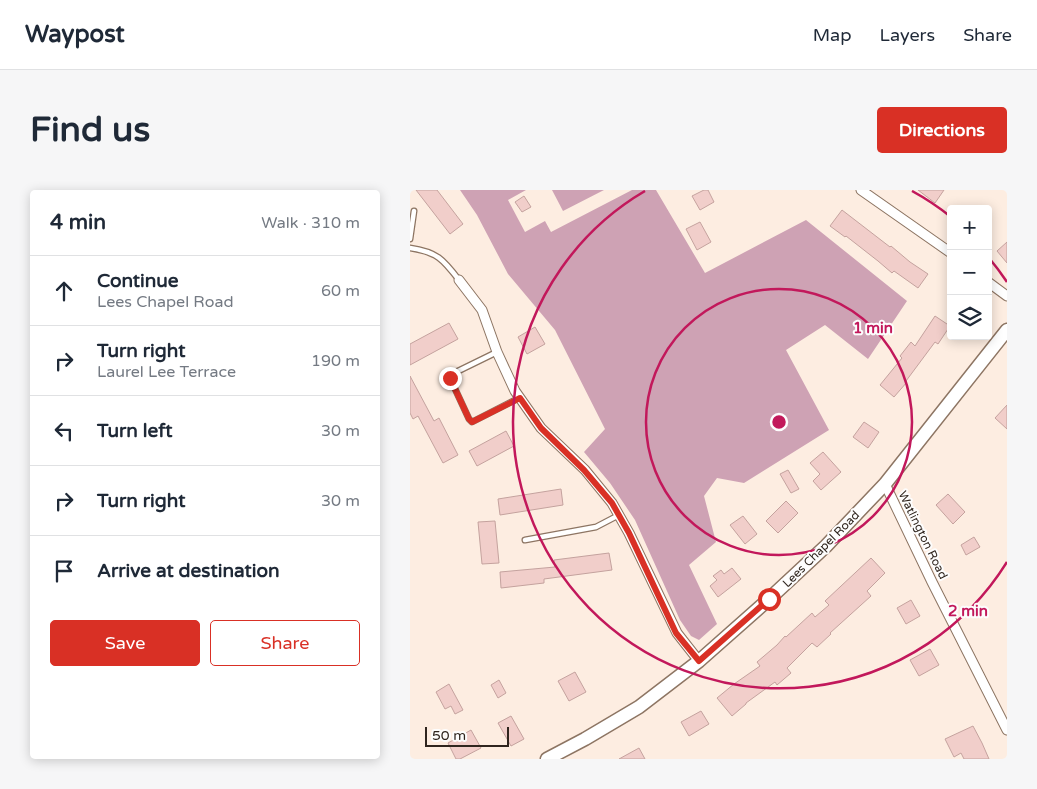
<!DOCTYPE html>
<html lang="en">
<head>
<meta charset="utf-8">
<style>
  :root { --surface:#fff; --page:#f6f6f7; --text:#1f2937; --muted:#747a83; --line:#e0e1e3; --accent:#d93025 }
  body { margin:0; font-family:"Varela Round",sans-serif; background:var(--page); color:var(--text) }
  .controls { position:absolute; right:15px; top:15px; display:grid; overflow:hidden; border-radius:5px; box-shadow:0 2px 12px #0003 }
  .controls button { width:45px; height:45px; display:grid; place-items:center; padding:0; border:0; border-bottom:1px solid var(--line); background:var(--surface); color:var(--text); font:25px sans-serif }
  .scale { position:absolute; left:15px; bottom:12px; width:84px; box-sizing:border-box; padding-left:5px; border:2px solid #2f251e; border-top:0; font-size:14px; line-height:18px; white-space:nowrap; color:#2f251e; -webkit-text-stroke:4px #fdfdfd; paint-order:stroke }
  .stop { position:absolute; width:15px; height:15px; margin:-11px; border:4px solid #d93025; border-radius:50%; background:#fff }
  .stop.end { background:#d93025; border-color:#fff; box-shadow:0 1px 5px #0008 }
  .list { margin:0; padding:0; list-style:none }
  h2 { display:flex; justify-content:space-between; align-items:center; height:65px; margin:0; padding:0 20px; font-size:21px }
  h2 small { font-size:16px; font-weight:400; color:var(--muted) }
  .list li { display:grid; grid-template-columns:32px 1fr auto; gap:15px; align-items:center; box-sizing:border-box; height:70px; padding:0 20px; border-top:1px solid var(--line) }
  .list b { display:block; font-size:19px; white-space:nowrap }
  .list p { margin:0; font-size:16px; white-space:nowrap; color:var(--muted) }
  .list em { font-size:16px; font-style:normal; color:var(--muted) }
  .actions { display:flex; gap:10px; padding:15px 20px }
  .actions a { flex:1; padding:11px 0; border:1px solid var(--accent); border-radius:5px; text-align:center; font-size:18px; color:var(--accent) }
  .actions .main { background:var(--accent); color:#fff }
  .icon { flex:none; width:28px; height:28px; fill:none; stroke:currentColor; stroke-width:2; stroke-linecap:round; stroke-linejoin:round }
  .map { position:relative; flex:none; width:597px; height:569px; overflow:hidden; border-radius:5px }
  header { display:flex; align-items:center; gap:30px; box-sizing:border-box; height:70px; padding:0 25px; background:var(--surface); border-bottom:1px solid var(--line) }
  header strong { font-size:24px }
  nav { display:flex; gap:28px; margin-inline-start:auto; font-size:18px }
  .intro { display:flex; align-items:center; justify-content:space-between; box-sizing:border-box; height:120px; padding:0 30px }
  h1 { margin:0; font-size:35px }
  .button { padding:12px 22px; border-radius:5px; background:var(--accent); color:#fff; font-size:18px; font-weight:700 }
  main { display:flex; gap:30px; padding:0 30px }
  aside { flex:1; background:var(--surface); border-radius:5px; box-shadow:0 2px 12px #0003 }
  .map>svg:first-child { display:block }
</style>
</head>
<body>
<header>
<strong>Waypost</strong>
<nav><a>Map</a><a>Layers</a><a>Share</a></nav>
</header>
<div class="intro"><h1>Find us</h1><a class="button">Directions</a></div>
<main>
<aside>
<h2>4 min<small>Walk · 310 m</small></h2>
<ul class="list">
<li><svg class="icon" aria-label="ahead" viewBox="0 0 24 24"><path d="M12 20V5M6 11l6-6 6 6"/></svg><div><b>Continue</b><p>Lees Chapel Road</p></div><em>60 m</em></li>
<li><svg class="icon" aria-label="right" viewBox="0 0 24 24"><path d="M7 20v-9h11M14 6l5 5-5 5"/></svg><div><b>Turn right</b><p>Laurel Lee Terrace</p></div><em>190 m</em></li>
<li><svg class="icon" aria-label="left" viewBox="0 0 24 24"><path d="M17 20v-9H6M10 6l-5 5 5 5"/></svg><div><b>Turn left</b></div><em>30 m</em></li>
<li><svg class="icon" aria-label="right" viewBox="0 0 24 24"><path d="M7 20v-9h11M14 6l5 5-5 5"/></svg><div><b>Turn right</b></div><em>30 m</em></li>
<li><svg class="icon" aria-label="arrive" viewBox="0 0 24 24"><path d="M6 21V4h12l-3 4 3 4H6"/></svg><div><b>Arrive at destination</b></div></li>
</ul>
<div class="actions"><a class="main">Save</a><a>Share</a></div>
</aside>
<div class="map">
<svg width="597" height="569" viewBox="0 0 597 569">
  <rect width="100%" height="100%" fill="#fdede1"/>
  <path fill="#cea2b4" d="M50 0H116L98 10 115 42 135 31 141 42 222 0H246L295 83 396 30 497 111 458 169 415 135 376 160 419 240 334 293 307 288 294 306 306 352 279 375 307 434 289 450 281 446 270 430 225 330 200 293 174 262 195 239 145 140 98 84 67 25Z
    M142 0H194L153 21Z"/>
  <path fill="#f1ceca" stroke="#c4a29e" d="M6 0H27L53 34 40 44Z
    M294 0H298L304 12 290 20 282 6Z
    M508 0H534L525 13Z
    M114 6 121 17 112 22 105 12Z
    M432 20 480 57 481 56 500 72 518 84 508 98 484 81 482 83 468 71 436 46 435 47 420 36Z
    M290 32 301 52 287 60 276 39Z
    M597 52V73L587 61Z
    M525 126 540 136 528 154 525 152 496 191 497 192 484 207 470 195 492 168 490 166 501 152 505 156Z
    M39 133 48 149 0 175V154Z
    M125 137 135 154 117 164 108 147Z
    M0 186 24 231 29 228 48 265 33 273 8 226 3 229 0 223Z
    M597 215V239L585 228Z
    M454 232 469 242 458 258 443 247Z
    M96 241 104 256 67 276 59 261Z
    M413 262 431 282 411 300 403 291 410 284 400 273Z
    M378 280 389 299 381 303 370 284Z
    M151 299 153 315 90 325 88 309Z
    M538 304 555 322 543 334 526 315Z
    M376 311 388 323 368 343 356 331Z
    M333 326 347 344 335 354 320 335Z
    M85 331 89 373 72 374 68 332Z
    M564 347 570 357 556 365 551 355Z
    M199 363 202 380 134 389V393L91 398 90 382 145 377 144 370Z
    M461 368 475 383 457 401 461 406 420 443 421 444 407 457 402 453 377 478 381 483 367 495 365 492 336 513V514L322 526 307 508 324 494 350 476 347 472 367 455 375 446 376 447 402 423 405 427 419 415 415 411Z
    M322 378 331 389 308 407 300 396 307 390 303 386 311 380 314 384Z
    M501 410 510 426 496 434 487 418Z
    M520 459 529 475 509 486 500 470Z
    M165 482 176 502 159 511 148 491Z
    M89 490 96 503 88 508 81 495Z
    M39 494 53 520 45 524 41 516 35 519 26 502Z
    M291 521 299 534 279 546 271 532Z
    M101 526 114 549 101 556 88 533Z
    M563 536 572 553 579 569H554L551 563 544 567 535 549Z
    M61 540 71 558 50 569H46L38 553Z
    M229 558 235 569H209Z"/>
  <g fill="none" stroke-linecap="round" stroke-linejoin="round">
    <g stroke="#8d7563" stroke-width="7">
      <path id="lane" d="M0 49 4 21
        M0 58C27 62 33 69 49 90
        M87 162 42 184 40 188 59 229 62 232 109 208
        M115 350 186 337 209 325"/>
    </g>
    <g stroke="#8d7563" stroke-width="11">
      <path id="street" d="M451 0 541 63
        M49 90 72 120 87 162 105 201 131 238 175 280 202 313 219 343 267 443 289 471
        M578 92 597 106
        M475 294 522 392 597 540"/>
    </g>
    <g stroke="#8d7563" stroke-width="15">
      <path id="secondary" d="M137 569 175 549 229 517 289 471 359 409 416 356 475 294 597 140"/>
    </g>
    <use href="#lane" stroke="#fff" stroke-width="4.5"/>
    <use href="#street" stroke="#fff" stroke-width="9"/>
    <use href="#secondary" stroke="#fff" stroke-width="12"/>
  </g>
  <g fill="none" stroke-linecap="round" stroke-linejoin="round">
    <path stroke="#d93025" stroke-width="6" d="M40 188 59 229 62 232 110 208 131 238 174 280 202 313 219 343 266 443 289 471 359 409"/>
  </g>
  <g fill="none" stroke="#c2185b" stroke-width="2.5">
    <circle cx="369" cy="232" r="133"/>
    <path d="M597 372A267 267 0 1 1 235 1M502 1A267 267 0 0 1 541 27M579 68A267 267 0 0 1 597 92"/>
  </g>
  <g text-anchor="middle" stroke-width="4" stroke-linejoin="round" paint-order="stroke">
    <g font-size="12" fill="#2f251e" stroke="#fdfdfd">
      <text transform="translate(513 345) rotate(64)" y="4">Watlington Road</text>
      <text transform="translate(411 359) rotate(-45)" y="4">Lees Chapel Road</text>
    </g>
  </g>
  <circle cx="369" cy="232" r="8" fill="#c2185b" stroke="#fdfdfd" stroke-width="2.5"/>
  <g font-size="15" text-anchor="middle" font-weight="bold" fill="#c2185b" stroke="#fdfdfd" stroke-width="4" stroke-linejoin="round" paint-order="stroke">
    <text x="463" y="143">1 min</text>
    <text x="558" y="426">2 min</text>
  </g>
</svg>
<div class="controls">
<button>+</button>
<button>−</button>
<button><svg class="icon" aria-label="layers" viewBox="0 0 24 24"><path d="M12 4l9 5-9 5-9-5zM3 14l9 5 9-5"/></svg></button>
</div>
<div class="scale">50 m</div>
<div class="stop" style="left:359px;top:409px"></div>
<div class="stop end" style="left:40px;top:188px"></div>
</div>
</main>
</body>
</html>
